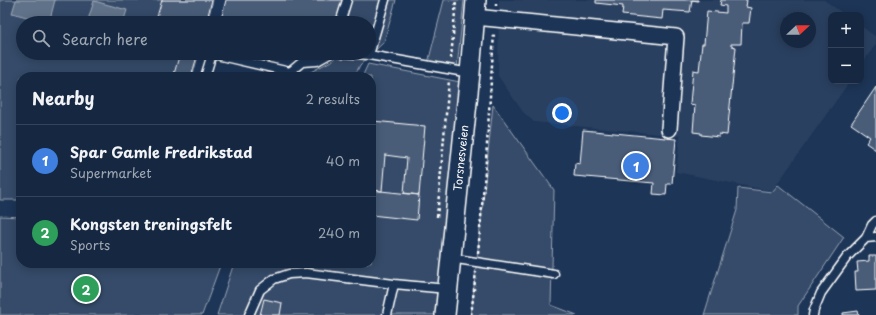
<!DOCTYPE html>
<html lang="en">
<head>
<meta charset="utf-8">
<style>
  :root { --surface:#162841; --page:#1f3048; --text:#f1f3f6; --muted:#9ea6b1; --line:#35445a; --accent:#8bbbb9 }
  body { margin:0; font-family:"Playpen Sans",sans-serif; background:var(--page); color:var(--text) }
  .controls { position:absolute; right:12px; top:12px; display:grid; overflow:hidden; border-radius:8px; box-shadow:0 2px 10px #0003 }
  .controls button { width:36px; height:36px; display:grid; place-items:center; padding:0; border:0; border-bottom:1px solid var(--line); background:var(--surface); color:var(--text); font:20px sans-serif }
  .compass { position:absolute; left:780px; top:12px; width:36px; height:36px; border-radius:50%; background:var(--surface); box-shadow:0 2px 10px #0003; rotate:68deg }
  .you { position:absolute; left:562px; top:113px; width:14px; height:14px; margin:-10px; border:3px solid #fff; border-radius:50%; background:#1a73e8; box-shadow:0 0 0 6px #1a73e833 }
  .badge { display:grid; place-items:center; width:26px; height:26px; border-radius:50%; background:var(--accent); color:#fff; font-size:13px; font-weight:700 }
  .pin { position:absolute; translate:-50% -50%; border:2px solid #fff; box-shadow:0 1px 4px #0006 }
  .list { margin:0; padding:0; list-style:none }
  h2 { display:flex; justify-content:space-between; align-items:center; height:52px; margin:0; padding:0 16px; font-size:17px }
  h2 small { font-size:13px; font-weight:400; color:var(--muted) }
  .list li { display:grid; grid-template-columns:26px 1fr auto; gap:12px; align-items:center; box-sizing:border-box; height:72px; padding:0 16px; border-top:1px solid var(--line) }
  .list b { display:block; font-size:15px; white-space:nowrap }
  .list p { margin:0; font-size:13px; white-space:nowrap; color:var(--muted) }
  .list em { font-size:13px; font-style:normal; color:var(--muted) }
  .icon { flex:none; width:22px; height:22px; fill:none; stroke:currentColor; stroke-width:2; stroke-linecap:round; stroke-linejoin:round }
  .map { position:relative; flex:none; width:876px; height:315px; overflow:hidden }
  .search { position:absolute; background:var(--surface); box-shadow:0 2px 10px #0003; left:16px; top:16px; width:360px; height:44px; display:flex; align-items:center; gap:10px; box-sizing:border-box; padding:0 14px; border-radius:22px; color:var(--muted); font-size:15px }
  .panel { position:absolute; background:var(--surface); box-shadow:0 2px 10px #0003; left:16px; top:72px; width:360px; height:196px; border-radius:16px }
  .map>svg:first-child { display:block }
</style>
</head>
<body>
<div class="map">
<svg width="876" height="315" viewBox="0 0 876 315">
  <rect width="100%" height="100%" fill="#1d3557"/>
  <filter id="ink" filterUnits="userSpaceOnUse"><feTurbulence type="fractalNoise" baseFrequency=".025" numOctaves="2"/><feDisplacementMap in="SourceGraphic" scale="8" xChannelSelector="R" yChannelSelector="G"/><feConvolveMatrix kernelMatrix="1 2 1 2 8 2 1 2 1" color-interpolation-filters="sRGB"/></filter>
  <g filter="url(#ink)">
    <path fill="#2a4161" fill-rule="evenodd" d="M499 0H824L845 15H831V81H850L772 191 676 172 680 136 534 122 523 112 498 76ZM786 18H810V42H786Z
      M861 26 876 37V44L861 65Z"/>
    <path fill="#364b69" stroke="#9aa5b4" d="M0 0H213L207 23H23V53H199L192 77H21V200H0Z
      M350 0H396L384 42 360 65 354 77H304L305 75 335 59 336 53H369V23H344Z
      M444 0H464L457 68 428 63Z
      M368 64 460 82 442 246 436 315H217L234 263H371V77H362Z
      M493 105 554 190 551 305 577 315H471Z
      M778 185 844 237 798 306V315H704L737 210 738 188 772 192Z
      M0 216 21 217V263H221L202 315H0Z"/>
    <path fill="#617289" stroke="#a0aab8" d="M16 0H55L49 23 12 13Z
      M94 1 127 10 123 23H87Z"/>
    <path fill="#4a5d79" stroke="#fff" d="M162 0H212L206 23H167L156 20Z
      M226 0H343L336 23H236L232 22V23H220Z
      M596 0H698V1L692 0 690 12 663 10 662 19 622 15 623 6 596 3Z
      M721 0H747L746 7 751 8 749 23H742L741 44H731V46L736 47 727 135 719 134V137L701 135V133L693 132 695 105 690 104 693 70 699 71 702 44H704L707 11 726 13V6L720 5Z
      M180 53H198L191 77H180V76L174 74Z
      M876 87V150L866 143 870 137 851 124Z
      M373 121 425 126 419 195 404 193 407 158 385 155 382 191 371 190V147Z
      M583 130 676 139 672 184H667L666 195 653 194 654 183 574 176 575 163 580 164Z
      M371 190 419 195 417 220 371 215Z
      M869 256H876V290L856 291 855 272H858L857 262 869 261Z
      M264 299 282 303 280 315H260Z
      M858 311 859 315H843V313Z"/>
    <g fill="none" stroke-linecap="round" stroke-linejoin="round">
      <g stroke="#fff" stroke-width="11">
        <path id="service" d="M340 23 347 0
          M342 53 369 55 470 73
          M369 55 385 0
          M205 77 212 54 290 72 302 62 317 61 331 53
          M866 238 876 237
          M450 258 554 274
          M249 315 260 290 274 279 289 274 306 273 394 284 447 289
          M387 315 394 284
          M813 315 814 310 821 293 847 257 866 238 872 225 876 221"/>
      </g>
      <g stroke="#fff" stroke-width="18">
        <path id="minor" d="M475 17 676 37 669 129"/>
      </g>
      <g stroke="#fff" stroke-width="22">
        <path id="tertiary" d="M445 315 470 73 476 0"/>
      </g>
      <path stroke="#fff" stroke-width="2.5" stroke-dasharray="3 3" stroke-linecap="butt" d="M496 6V0
        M451 59 456 0
        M437 217 449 80
        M478 253 486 160 494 33
        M471 315 472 307 476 272"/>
      <use href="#service" stroke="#1d3557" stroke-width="8"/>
      <use href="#minor" stroke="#1d3557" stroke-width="15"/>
      <use href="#tertiary" stroke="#1d3557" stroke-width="19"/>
    </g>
  </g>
  <g text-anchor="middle" stroke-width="3.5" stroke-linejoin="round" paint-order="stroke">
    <g font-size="11" fill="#fff" stroke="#1d3557">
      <text transform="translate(461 158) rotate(-84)" y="4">Torsnesveien</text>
    </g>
  </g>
</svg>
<div class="controls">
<button>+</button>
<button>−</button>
</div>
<svg class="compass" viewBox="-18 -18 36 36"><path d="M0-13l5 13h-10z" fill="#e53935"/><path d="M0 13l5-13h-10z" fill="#9ea6b1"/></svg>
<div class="you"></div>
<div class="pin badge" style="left:636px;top:166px;background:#3f7fe0">1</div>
<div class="pin badge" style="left:86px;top:289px;background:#2e9e5b">2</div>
<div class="search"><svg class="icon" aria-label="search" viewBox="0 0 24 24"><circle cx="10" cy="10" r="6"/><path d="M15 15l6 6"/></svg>Search here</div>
<section class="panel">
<h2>Nearby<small>2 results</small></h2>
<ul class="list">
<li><span class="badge" style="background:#3f7fe0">1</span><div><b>Spar Gamle Fredrikstad</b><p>Supermarket</p></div><em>40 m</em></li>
<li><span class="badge" style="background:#2e9e5b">2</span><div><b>Kongsten treningsfelt</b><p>Sports</p></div><em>240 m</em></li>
</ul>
</section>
</div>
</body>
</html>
